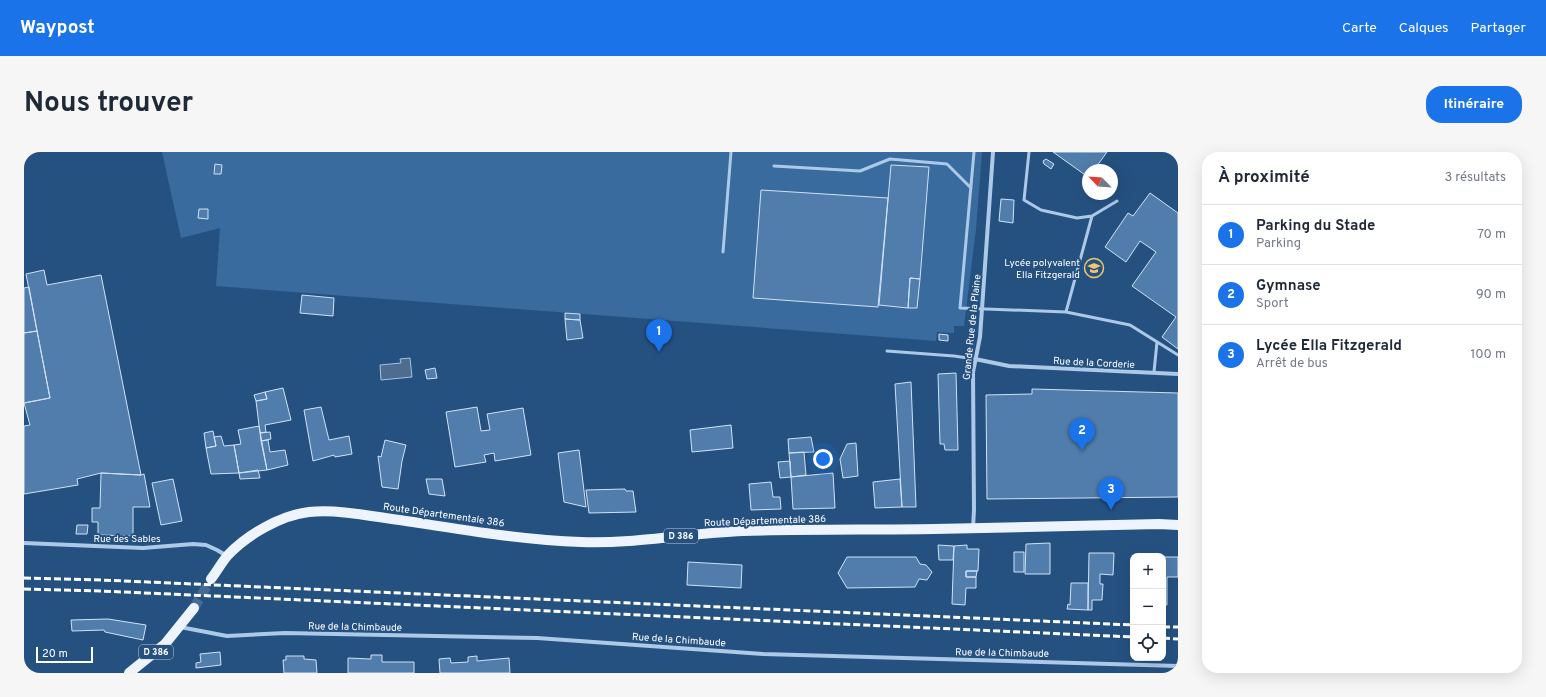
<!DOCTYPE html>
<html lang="fr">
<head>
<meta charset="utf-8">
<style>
  :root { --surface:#fff; --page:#f6f6f7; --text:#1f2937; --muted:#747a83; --line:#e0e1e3; --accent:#1a73e8 }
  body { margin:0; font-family:Overpass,sans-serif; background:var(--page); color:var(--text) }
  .controls { position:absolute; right:12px; bottom:12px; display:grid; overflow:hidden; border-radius:8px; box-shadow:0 4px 16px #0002 }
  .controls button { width:36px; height:36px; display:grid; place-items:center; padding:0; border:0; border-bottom:1px solid var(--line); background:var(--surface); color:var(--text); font:20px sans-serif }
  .compass { position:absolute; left:1058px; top:12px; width:36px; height:36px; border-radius:50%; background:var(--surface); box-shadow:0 4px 16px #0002; rotate:295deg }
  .scale { position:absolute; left:12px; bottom:10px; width:57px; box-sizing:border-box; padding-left:4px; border:2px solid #fff; border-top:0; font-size:11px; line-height:14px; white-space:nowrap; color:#fff; -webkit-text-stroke:3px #255181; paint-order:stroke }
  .you { position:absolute; left:799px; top:307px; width:14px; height:14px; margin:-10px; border:3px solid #fff; border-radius:50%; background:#1a73e8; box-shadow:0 0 0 6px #1a73e833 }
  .badge { display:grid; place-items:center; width:26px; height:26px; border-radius:50%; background:var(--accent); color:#fff; font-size:13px; font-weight:700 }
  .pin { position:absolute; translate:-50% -33px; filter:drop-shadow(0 1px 2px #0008) }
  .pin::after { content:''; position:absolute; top:21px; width:14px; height:12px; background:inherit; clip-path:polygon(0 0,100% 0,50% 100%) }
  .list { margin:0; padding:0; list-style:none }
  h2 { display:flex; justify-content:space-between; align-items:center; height:52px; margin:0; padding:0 16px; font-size:17px }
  h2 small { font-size:13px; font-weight:400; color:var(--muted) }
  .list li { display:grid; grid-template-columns:26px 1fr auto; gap:12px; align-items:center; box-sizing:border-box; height:60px; padding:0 16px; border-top:1px solid var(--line) }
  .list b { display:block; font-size:15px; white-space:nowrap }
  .list p { margin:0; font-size:13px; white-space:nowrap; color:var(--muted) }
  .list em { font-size:13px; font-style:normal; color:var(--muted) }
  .icon { flex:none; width:22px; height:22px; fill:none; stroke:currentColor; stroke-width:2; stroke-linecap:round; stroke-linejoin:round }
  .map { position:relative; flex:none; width:1154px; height:521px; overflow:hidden; border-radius:16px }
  header { display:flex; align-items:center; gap:24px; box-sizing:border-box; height:56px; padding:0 20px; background:var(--accent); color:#fff }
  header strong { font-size:19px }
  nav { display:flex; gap:22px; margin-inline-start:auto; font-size:14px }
  .intro { display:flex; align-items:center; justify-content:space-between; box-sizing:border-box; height:96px; padding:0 24px }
  h1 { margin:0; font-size:28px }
  .button { padding:10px 18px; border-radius:16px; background:var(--accent); color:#fff; font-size:14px; font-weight:700 }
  main { display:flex; gap:24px; padding:0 24px }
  aside { flex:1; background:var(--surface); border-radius:16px; box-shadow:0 4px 16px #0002 }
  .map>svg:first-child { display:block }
</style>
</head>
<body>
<header>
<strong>Waypost</strong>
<nav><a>Carte</a><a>Calques</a><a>Partager</a></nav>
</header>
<div class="intro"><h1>Nous trouver</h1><a class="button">Itinéraire</a></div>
<main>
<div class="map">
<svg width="1154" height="521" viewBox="0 0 1154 521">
  <rect width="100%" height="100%" fill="#255181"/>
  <path fill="#396b9f" d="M138 0H958L952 77 940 174H930V181L913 180 912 189 192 134 196 76 157 86Z"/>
  <path fill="#4d6c8e" stroke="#a0c4e7" d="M386 206 388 225 357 228 356 213 377 211 376 207Z"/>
  <path fill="#517dac" stroke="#d0e2f5" d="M1029 0H1083L1070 18H1064V25Z
    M1022 7 1030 12 1027 17 1020 12 1019 9Z
    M191 12 198 13 197 22H190Z
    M867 13 905 15 896 127 886 126 884 156 855 153Z
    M737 38 864 46 854 155 729 146Z
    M1126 41 1154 61V197L1138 185 1152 165 1108 134 1132 100 1116 89 1102 110 1081 95 1104 61 1109 64Z
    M977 47 990 48 989 71 975 69Z
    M175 57H184V67L174 66Z
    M20 118 23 133 77 123 117 323 77 321 53 327 54 333 0 342V274L6 273 0 251 26 246 2 122Z
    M886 126 896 127 893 156H884Z
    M5 135 13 179 0 181V136Z
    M278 143 310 146 309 164 276 161Z
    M541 161 556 162V168L541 167Z
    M541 167 556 168 559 186 543 188Z
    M13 179 26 246 0 251V181Z
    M915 182 924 183V189L915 188Z
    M411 216 413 226 403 227 401 218Z
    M932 221 934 298H921L920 292H916L914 222Z
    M887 230 892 355H878L871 232Z
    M259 236 267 268 241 273 242 280 236 281 232 249 243 247 241 240Z
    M1008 237 1154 241V345L963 347 962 243 1008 242Z
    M241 240 243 247 232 249 230 243Z
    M297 255 305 288 325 284 328 302 311 305 310 303 289 309 280 258Z
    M453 255 457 279 466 278 463 262 499 256 507 303 471 309 470 301 460 303 462 310 431 315 422 260Z
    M707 273 709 296 668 300 666 278Z
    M235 274 243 318 215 321 210 293 217 292 214 278Z
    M189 279 192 294 182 296 180 281Z
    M246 280 247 287 237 289 236 281Z
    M197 284 200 294 210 293 215 321 187 322 182 296 192 294 190 285Z
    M787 285 790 300 765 301 764 287Z
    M244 288 246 300 261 298 264 313 243 318 237 289Z
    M361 288 382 293 378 309 374 337 358 335 354 304 357 305Z
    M832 291 834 324 819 326 816 307 823 292Z
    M555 298 562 355 540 350 534 301Z
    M780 300 782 323 767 325 765 301Z
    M766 309 767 325 756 326 754 310Z
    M234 318 236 326 216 327 215 321Z
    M77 321 117 323 120 322 126 355H109V384L74 383V370H68V356H76Z
    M809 321 811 356 769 357 767 325Z
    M149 327 158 369 137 373 128 331Z
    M402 327H418L421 344 405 342Z
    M876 327 878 355 851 356 849 330Z
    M747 330 749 345H756L757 357 727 358 725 332Z
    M601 337 602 339H609L612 360 565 361 562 338Z
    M53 373H64L63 382H52Z
    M1026 391V422H1001L1002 392Z
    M914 393 930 394 929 408H915Z
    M943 393V397H955L954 419H942V425H952V436H942L941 453 928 452 930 394Z
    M990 400H1000V420H990Z
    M1065 401H1090L1089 423 1076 422V432H1079L1078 448H1068V458H1064Z
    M823 405H892L896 412 902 413 908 420 903 428 895 427 891 435 823 436 814 421Z
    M1139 405H1154V425H1143V453L1139 452Z
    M664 410 718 413 717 436 663 433Z
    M942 419H953L952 425H942Z
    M1047 431H1064V458L1043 457 1044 452 1046 453Z
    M84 467 122 473 119 488 81 480 80 478 48 479 47 468Z
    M196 500 197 513 172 516V511L177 510 176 502Z
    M347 503H358V510H390V521H324V506L347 507Z
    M262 504H280V507L292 508 293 521H260L259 508H262Z
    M453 504V509L485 506 486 521H416L415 507 426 506 427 511 444 510V505Z"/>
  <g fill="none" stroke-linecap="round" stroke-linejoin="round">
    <path stroke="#466b94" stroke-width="10" stroke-dasharray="10 5" stroke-linecap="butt" d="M170 456 187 427"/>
    <path stroke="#acc9e7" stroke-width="3" d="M950 0 936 156 1042 160 1106 173 1154 203
      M1005 0 1000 48 1017 58 1053 66 1068 64 1093 49
      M750 14 836 19 866 7 923 12 947 36
      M699 100 707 0
      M1042 160 1068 64
      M863 199 930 204 951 207
      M1130 220 1133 190"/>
    <path stroke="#acc9e7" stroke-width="4" d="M951 207 985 214 1154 222
      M949 376 950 358 949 220 956 185 969 0
      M0 391 119 396 169 392 182 393 193 398 203 404
      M156 475 203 484 261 481 513 486 739 502 1154 514"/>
    <path stroke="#eef4fd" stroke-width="10" d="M187 427C193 419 198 410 204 403 223 383 257 363 285 360 317 357 350 365 382 369 440 378 499 388 557 390 611 392 665 381 719 379 782 377 846 378 910 377 985 376 1060 374 1135 372L1154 373
      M105 521 141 492 170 456"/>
    <path stroke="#fff" stroke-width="3" stroke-dasharray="7 3" stroke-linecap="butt" d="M0 426 77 428 1109 473
      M0 437 77 439 1109 485
      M1139 475H1154
      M1139 486 1154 487"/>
  </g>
  <defs>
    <g id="school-ring" transform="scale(1)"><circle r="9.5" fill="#255181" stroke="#f0c670" stroke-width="1.5"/><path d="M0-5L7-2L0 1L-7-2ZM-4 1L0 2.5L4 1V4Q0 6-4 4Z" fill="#f0c670"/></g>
  </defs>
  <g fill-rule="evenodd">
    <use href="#school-ring" x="1070" y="116"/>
  </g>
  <g text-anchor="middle" stroke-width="4" stroke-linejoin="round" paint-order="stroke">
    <g fill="#255181" stroke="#becbd9" stroke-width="1">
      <rect x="640" y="377" width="34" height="14" rx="3"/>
      <rect x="115" y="493" width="34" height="14" rx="3"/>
    </g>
    <g font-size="9" font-weight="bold" fill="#fff">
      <text x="657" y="387">D 386</text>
      <text x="132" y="503">D 386</text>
    </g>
    <g font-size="10" fill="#fff" stroke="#255181" text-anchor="end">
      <text x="1056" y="114">Lycée polyvalent<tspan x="1056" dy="12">Ella Fitzgerald</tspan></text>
    </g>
    <g font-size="10" fill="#fff" stroke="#255181">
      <text transform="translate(947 175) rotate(-84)" y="4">Grande Rue de la Plaine</text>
      <text transform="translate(1070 210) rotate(3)" y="4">Rue de la Corderie</text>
      <text transform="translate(420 362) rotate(8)" y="4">Route Départementale 386</text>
      <text transform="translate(741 368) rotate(-2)" y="4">Route Départementale 386</text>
      <text x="103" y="390">Rue des Sables</text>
      <text transform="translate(331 474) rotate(1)" y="4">Rue de la Chimbaude</text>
      <text transform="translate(655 487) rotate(4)" y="4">Rue de la Chimbaude</text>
      <text transform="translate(978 500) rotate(1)" y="4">Rue de la Chimbaude</text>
    </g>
  </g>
</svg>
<div class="controls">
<button>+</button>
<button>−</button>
<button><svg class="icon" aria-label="locate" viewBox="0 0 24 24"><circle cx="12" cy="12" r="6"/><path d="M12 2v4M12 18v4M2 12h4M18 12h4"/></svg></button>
</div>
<svg class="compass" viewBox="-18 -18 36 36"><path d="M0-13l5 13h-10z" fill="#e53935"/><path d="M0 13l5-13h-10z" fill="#747a83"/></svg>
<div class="scale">20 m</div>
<div class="you"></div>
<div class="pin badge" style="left:635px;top:200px">1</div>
<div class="pin badge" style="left:1058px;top:299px">2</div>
<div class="pin badge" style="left:1087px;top:358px">3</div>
</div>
<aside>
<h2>À proximité<small>3 résultats</small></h2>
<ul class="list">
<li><span class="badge">1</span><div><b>Parking du Stade</b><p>Parking</p></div><em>70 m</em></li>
<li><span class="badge">2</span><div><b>Gymnase</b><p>Sport</p></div><em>90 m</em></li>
<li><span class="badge">3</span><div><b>Lycée Ella Fitzgerald</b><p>Arrêt de bus</p></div><em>100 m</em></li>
</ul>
</aside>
</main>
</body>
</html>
